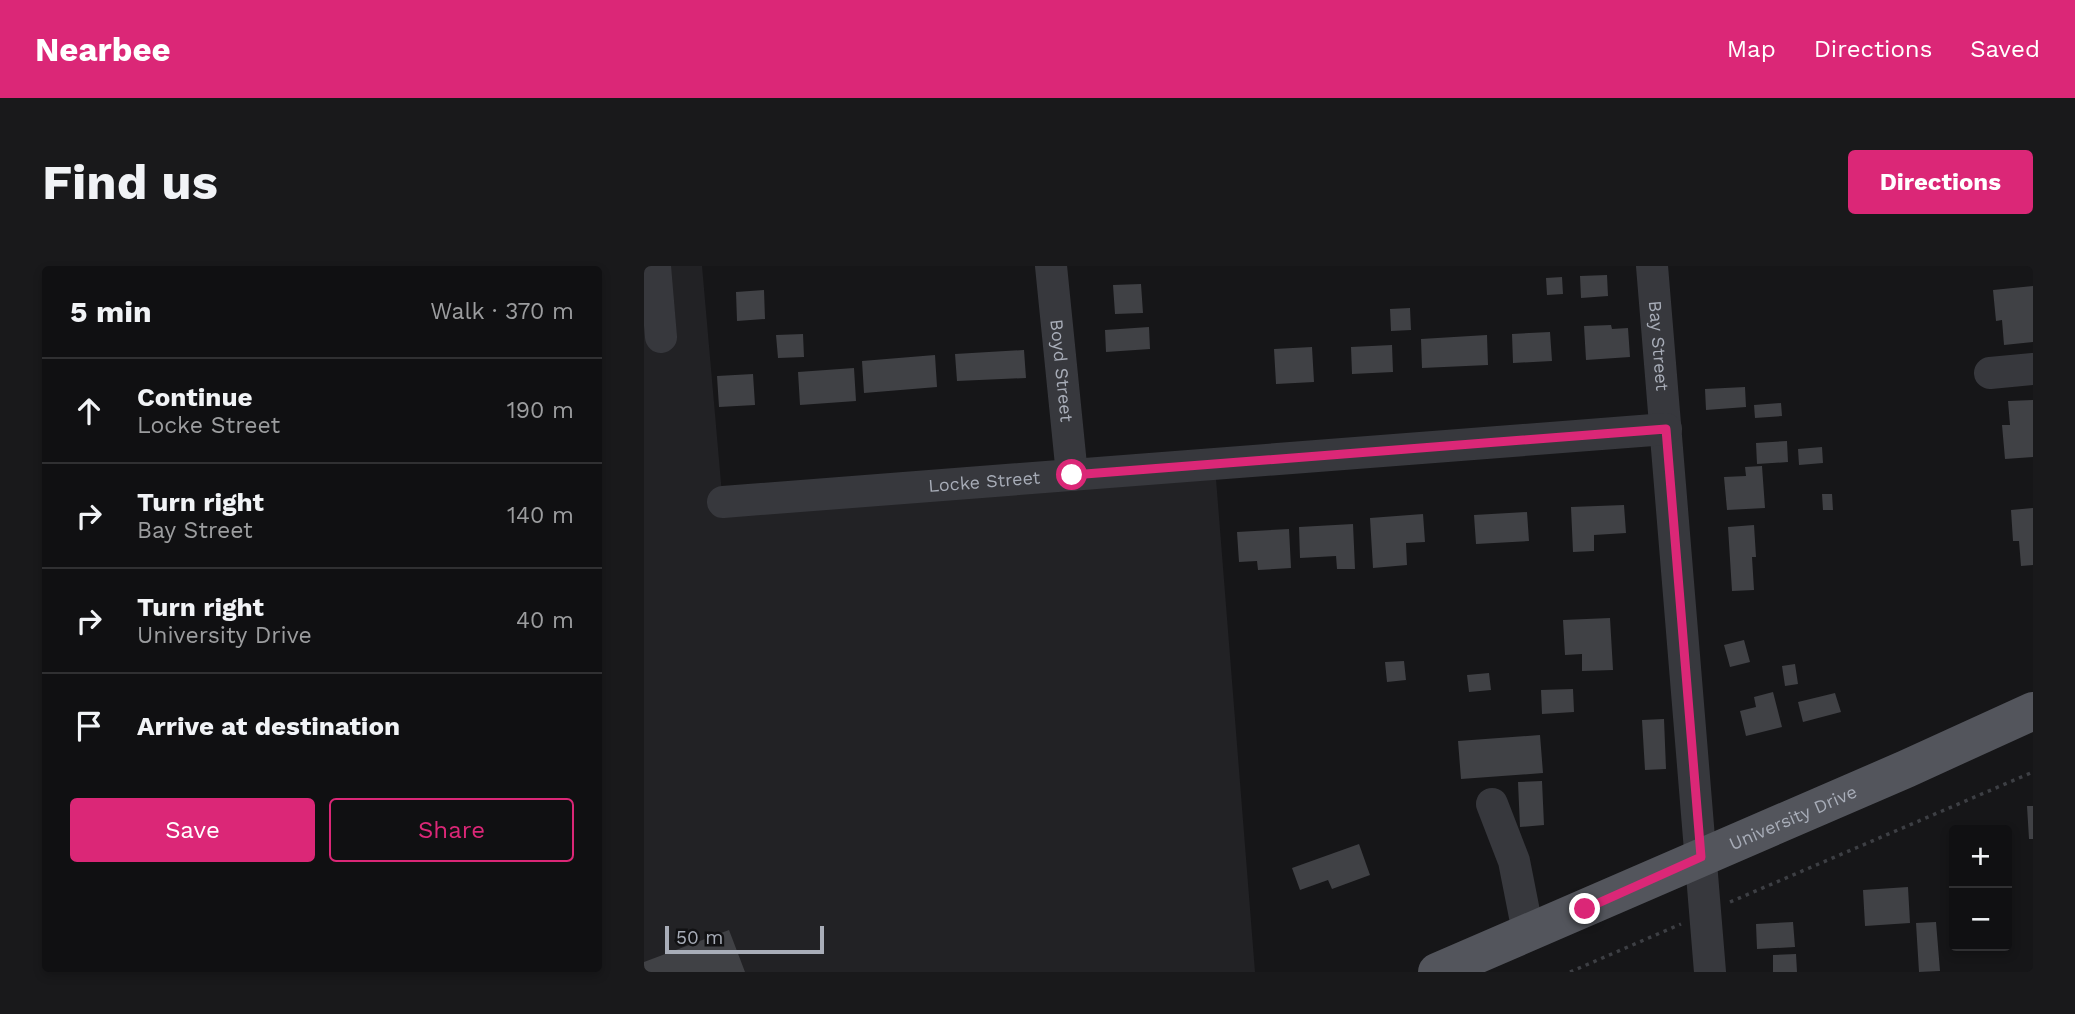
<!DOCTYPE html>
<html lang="en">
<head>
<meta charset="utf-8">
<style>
  :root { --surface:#101012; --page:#19191b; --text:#f1f3f6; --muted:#9c9d9f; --line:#303032; --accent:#db2777 }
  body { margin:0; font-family:"Work Sans",sans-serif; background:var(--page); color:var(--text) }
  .controls { position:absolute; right:21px; bottom:21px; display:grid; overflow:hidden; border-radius:7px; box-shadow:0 4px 10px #0003 }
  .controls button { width:63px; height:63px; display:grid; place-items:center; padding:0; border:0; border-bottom:2px solid var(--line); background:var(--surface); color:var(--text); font:35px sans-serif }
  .scale { position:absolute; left:21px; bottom:18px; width:159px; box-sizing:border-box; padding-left:7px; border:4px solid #a8adb8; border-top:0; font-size:19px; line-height:24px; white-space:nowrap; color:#a8adb8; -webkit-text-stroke:5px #111113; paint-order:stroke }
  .stop { position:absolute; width:21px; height:21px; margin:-16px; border:5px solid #db2777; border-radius:50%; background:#fff }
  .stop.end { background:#db2777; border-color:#fff; box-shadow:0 2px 7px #0008 }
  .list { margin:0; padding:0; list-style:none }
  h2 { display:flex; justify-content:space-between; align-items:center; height:91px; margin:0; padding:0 28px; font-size:30px }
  h2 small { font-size:23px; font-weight:400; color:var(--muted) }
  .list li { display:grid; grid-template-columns:46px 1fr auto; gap:21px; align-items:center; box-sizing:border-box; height:105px; padding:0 28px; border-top:2px solid var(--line) }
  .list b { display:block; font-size:26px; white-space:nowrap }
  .list p { margin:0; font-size:23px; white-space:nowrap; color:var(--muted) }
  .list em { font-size:23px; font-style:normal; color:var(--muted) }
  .actions { display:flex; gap:14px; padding:21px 28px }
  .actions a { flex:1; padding:16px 0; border:2px solid var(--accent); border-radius:7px; text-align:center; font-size:24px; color:var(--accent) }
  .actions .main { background:var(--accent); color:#fff }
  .icon { flex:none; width:38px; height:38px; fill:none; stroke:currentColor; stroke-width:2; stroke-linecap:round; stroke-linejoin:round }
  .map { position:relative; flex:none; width:1389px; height:706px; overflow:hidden; border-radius:7px }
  header { display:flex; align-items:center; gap:42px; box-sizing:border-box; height:98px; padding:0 35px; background:var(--accent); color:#fff }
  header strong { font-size:33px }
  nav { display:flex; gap:38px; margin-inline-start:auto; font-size:24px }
  .intro { display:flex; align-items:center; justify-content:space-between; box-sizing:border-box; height:168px; padding:0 42px }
  h1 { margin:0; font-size:49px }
  .button { padding:18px 32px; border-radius:7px; background:var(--accent); color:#fff; font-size:24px; font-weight:700 }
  main { display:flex; gap:42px; padding:0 42px }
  aside { flex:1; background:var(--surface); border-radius:7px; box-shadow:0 4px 10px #0003 }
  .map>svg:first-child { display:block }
</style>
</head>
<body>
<header>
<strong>Nearbee</strong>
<nav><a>Map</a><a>Directions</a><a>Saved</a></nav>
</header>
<div class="intro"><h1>Find us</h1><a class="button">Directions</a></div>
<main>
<aside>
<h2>5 min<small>Walk · 370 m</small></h2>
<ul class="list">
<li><svg class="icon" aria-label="ahead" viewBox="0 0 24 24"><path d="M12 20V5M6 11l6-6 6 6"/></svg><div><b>Continue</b><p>Locke Street</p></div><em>190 m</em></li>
<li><svg class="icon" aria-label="right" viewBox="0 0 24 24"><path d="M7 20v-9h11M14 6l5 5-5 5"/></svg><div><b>Turn right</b><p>Bay Street</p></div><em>140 m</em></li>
<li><svg class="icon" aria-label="right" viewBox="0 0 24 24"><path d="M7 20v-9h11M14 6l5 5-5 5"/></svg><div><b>Turn right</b><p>University Drive</p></div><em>40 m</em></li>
<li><svg class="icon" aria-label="arrive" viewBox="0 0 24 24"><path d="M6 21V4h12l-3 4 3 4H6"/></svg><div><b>Arrive at destination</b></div></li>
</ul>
<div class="actions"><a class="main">Save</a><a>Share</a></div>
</aside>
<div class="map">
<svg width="1389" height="706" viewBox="0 0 1389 706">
  <rect width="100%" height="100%" fill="#161618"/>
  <path fill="#222225" d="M0 0H58L80 251 572 213 611 706H0Z"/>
  <path fill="#404145" d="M963 9 964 30 937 32 936 10Z
    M918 11 919 28 903 29 902 12Z
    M497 18 499 47 471 48 469 19Z
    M1389 20V76L1360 79 1358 54 1352 55 1349 24Z
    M120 24 121 53 93 55 92 26Z
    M766 42 767 64 747 65 746 43Z
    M967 59 968 63 984 62 986 91 942 94 940 60Z
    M505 61 506 83 462 86 461 64Z
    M906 66 908 95 869 97 868 68Z
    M159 68 160 91 134 92 132 69Z
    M843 69 844 99 778 102 777 73Z
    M748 79 749 106 708 108 707 81Z
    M668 81 670 116 632 118 630 83Z
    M380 84 382 112 313 115 311 88Z
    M291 89 293 121 220 127 218 95Z
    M210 102 212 135 156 139 154 106Z
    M109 108 111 139 75 141 73 110Z
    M1101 121 1102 141 1062 144 1061 123Z
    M1389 134V191L1361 193 1358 159H1366L1364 135Z
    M1137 137 1138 150 1111 152 1110 139Z
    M1143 175 1144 196 1113 198 1112 177Z
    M1178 181 1179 197 1155 199 1154 183Z
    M1118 200 1121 242 1083 244 1080 211 1102 210 1101 201Z
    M1178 228H1188L1189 244H1179Z
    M980 239 982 267 950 269V285L929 286 927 241Z
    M1389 242V299L1377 300 1375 275H1369L1367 244Z
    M883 246 885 275 832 278 830 249Z
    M779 248 781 276 762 277 763 299 729 302 726 252Z
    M709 258 711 303H693L692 290 656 292 655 261Z
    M1110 259 1112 291H1108L1110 324 1088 325 1084 261Z
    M645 263 647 302 614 304 613 295 595 296 593 266Z
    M966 352 969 404 938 405V388L921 389 919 354Z
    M1100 374 1106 396 1086 401 1080 379Z
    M760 395 762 414 743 416 741 396Z
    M1151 398 1154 418 1141 420 1138 400Z
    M845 407 847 424 825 426 823 409Z
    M929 423 930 446 898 448 897 424Z
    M1129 426 1138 461 1102 470 1096 445 1112 441 1110 431Z
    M1191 427 1197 446 1159 456 1154 436Z
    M1020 453 1022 503 1001 504 998 454Z
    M896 469 899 507 817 513 814 475Z
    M898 515 900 559 876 561 874 516Z
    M1383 540H1389V573H1385Z
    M715 578 726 609 688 623 684 614 656 624 648 602Z
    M1264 621 1266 657 1221 660 1219 624Z
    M1149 656 1151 681 1113 683 1112 658Z
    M1292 656 1296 705 1275 706 1272 657Z
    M85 664 101 706H0V696Z
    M1152 688 1153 706H1129V689Z"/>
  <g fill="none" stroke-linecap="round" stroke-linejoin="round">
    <path stroke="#3d3f44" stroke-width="3.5" stroke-dasharray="3.5 5" stroke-linecap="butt" d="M1086 636 1389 506
      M926 706 1037 658"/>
    <g stroke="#37383d" stroke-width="32">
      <path d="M11 0 17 71"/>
      <path id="s1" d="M407 0 428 209"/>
      <path id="s2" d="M1008 0 1066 706"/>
      <path d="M1346 107 1389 103"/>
      <path id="s3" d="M79 236 1022 163"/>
      <path d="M848 538 870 595 884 666"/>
    </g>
    <path stroke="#53555c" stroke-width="38" id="s4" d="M793 706 1262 503 1389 445"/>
  </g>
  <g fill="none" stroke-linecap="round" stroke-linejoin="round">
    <path stroke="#db2777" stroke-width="9" d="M428 209 1022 163 1057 591 941 643"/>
  </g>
  <g text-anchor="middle" stroke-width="6" stroke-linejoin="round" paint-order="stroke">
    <g font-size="18" fill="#a8adb8" stroke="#111113">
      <text dy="6" stroke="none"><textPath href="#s2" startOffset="80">Bay Street</textPath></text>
      <text dy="6" stroke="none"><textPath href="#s1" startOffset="105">Boyd Street</textPath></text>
      <text dy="6" stroke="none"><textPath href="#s3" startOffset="262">Locke Street</textPath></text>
      <text dy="6" stroke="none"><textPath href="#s4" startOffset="388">University Drive</textPath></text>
    </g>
  </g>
</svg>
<div class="controls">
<button>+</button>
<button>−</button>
</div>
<div class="scale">50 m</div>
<div class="stop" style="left:428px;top:209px"></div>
<div class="stop end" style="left:941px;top:643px"></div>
</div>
</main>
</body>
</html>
